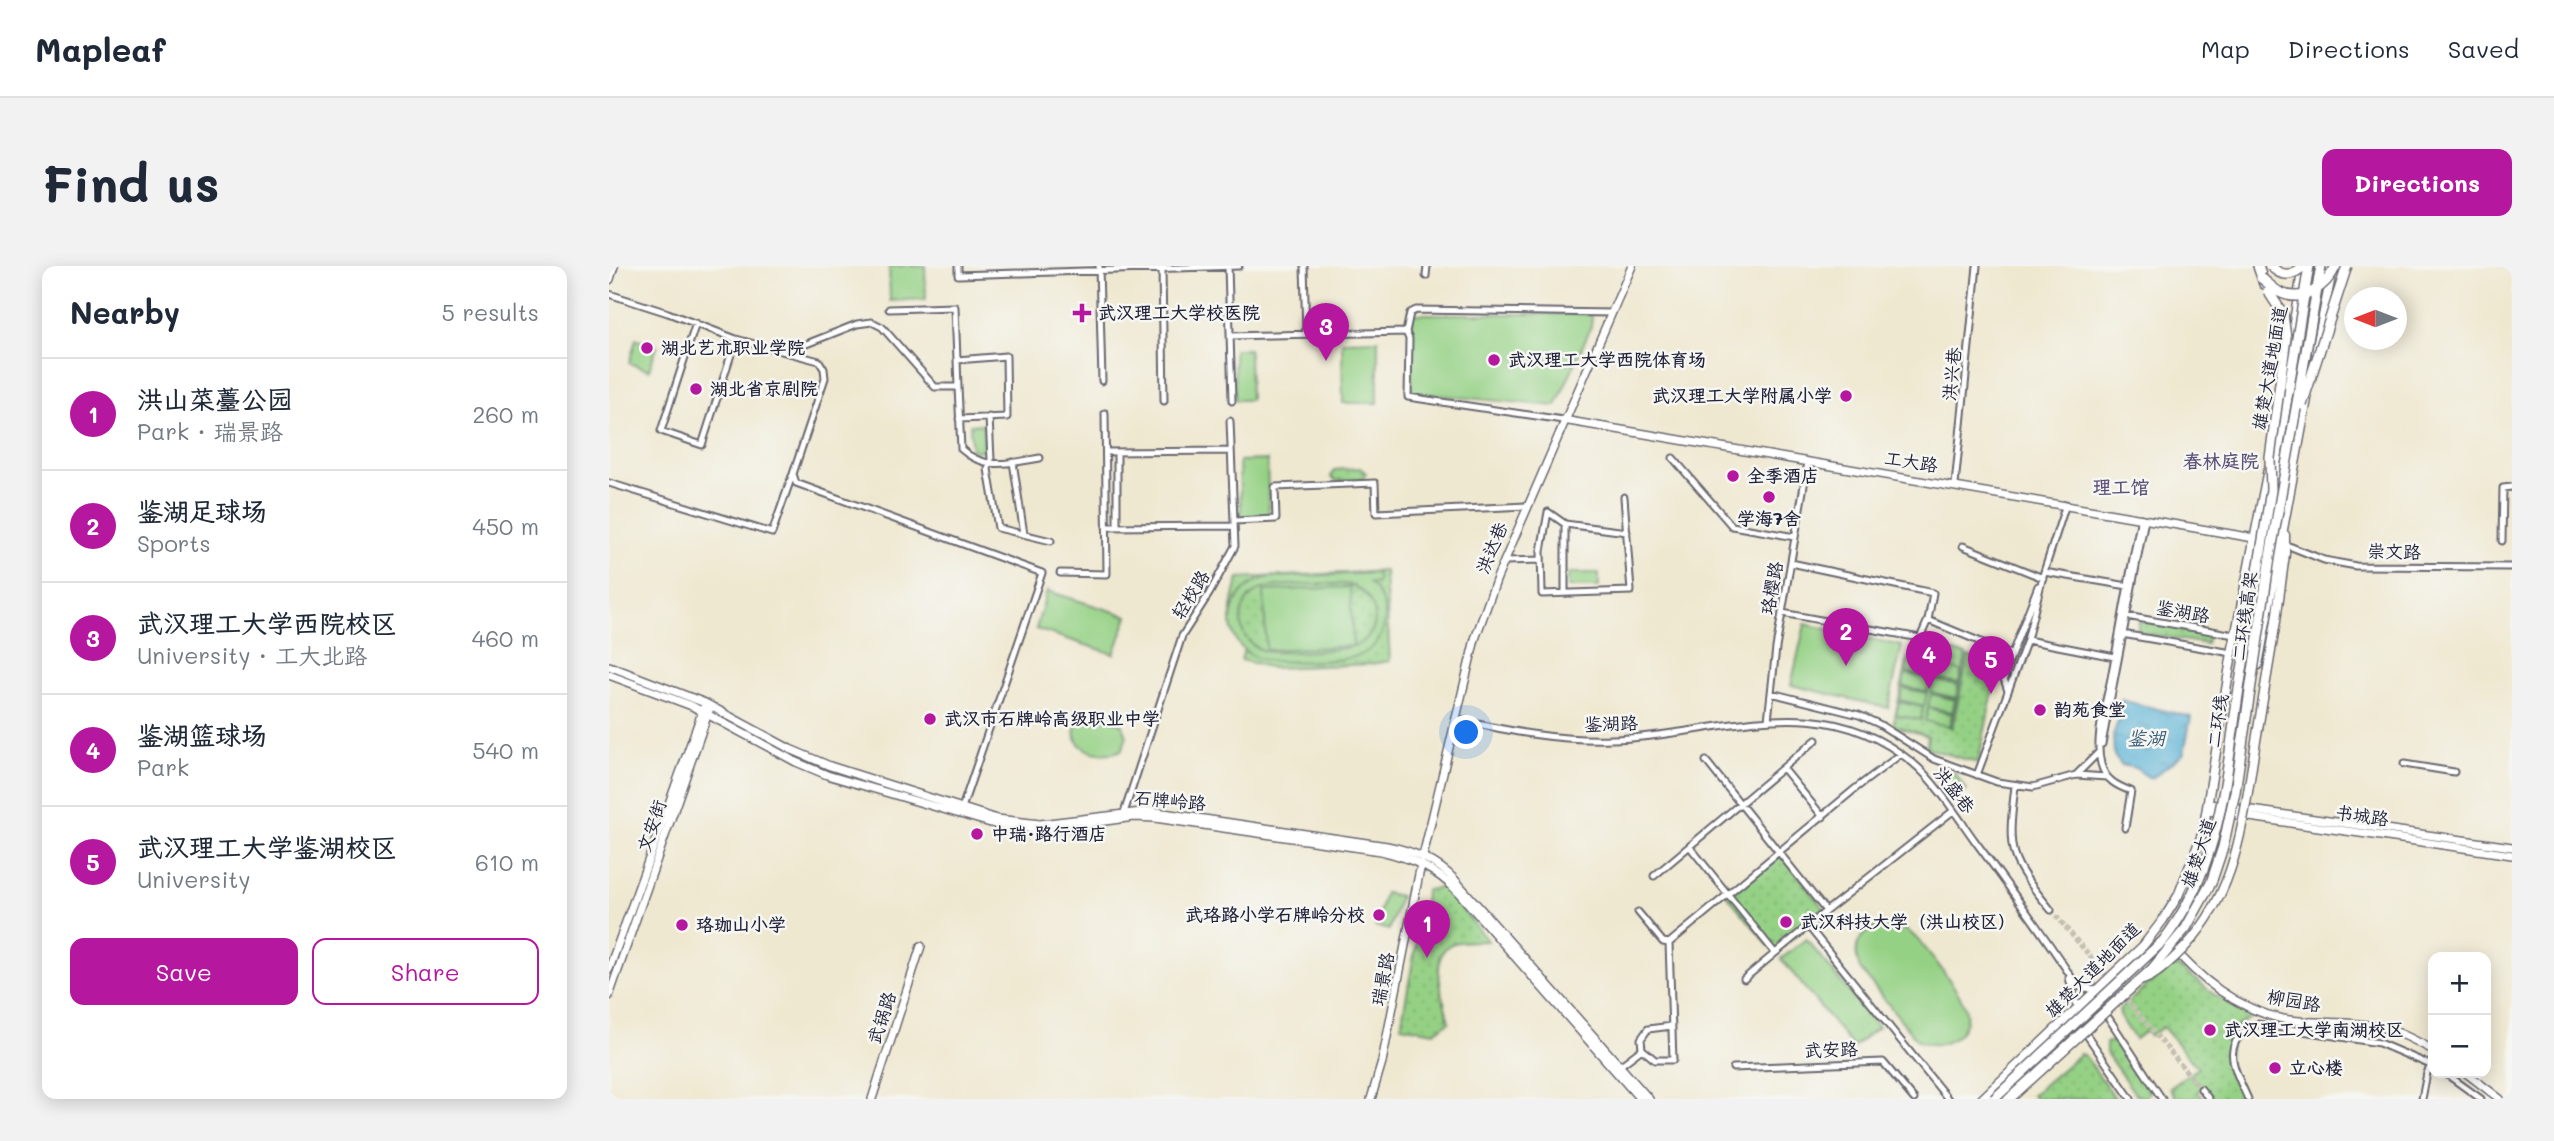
<!DOCTYPE html>
<html lang="en">
<head>
<meta charset="utf-8">
<style>
  :root { --surface:#fff; --page:#f2f2f3; --text:#1f2937; --muted:#747a83; --line:#e0e1e3; --accent:#b5179e }
  body { margin:0; font-family:Mali,"LXGW WenKai TC",sans-serif; background:var(--page); color:var(--text) }
  .controls { position:absolute; right:21px; bottom:21px; display:grid; overflow:hidden; border-radius:14px; box-shadow:0 4px 18px #0003 }
  .controls button { width:63px; height:63px; display:grid; place-items:center; padding:0; border:0; border-bottom:2px solid var(--line); background:var(--surface); color:var(--text); font:35px sans-serif }
  .compass { position:absolute; left:1735px; top:21px; width:63px; height:63px; border-radius:50%; background:var(--surface); box-shadow:0 4px 18px #0003; rotate:270deg }
  .you { position:absolute; left:858px; top:467px; width:24px; height:24px; margin:-18px; border:5px solid #fff; border-radius:50%; background:#1a73e8; box-shadow:0 0 0 10px #1a73e833 }
  .badge { display:grid; place-items:center; width:46px; height:46px; border-radius:50%; background:var(--accent); color:#fff; font-size:23px; font-weight:700 }
  .pin { position:absolute; translate:-50% -58px; filter:drop-shadow(0 2px 4px #0008) }
  .pin::after { content:''; position:absolute; top:37px; width:24px; height:21px; background:inherit; clip-path:polygon(0 0,100% 0,50% 100%) }
  .list { margin:0; padding:0; list-style:none }
  h2 { display:flex; justify-content:space-between; align-items:center; height:91px; margin:0; padding:0 28px; font-size:30px }
  h2 small { font-size:23px; font-weight:400; color:var(--muted) }
  .list li { display:grid; grid-template-columns:46px 1fr auto; gap:21px; align-items:center; box-sizing:border-box; height:112px; padding:0 28px; border-top:2px solid var(--line) }
  .list b { display:block; font-size:26px; white-space:nowrap }
  .list p { margin:0; font-size:23px; white-space:nowrap; color:var(--muted) }
  .list em { font-size:23px; font-style:normal; color:var(--muted) }
  .actions { display:flex; gap:14px; padding:21px 28px }
  .actions a { flex:1; padding:16px 0; border:2px solid var(--accent); border-radius:14px; text-align:center; font-size:24px; color:var(--accent) }
  .actions .main { background:var(--accent); color:#fff }
  .map { position:relative; flex:none; width:1903px; height:833px; overflow:hidden; border-radius:14px }
  header { display:flex; align-items:center; gap:42px; box-sizing:border-box; height:98px; padding:0 35px; background:var(--surface); border-bottom:2px solid var(--line) }
  header strong { font-size:33px }
  nav { display:flex; gap:38px; margin-inline-start:auto; font-size:24px }
  .intro { display:flex; align-items:center; justify-content:space-between; box-sizing:border-box; height:168px; padding:0 42px }
  h1 { margin:0; font-size:49px }
  .button { padding:18px 32px; border-radius:14px; background:var(--accent); color:#fff; font-size:24px; font-weight:700 }
  main { display:flex; gap:42px; padding:0 42px }
  aside { flex:1; background:var(--surface); border-radius:14px; box-shadow:0 4px 18px #0003 }
  .map>svg:first-child { display:block }
</style>
</head>
<body>
<header>
<strong>Mapleaf</strong>
<nav><a>Map</a><a>Directions</a><a>Saved</a></nav>
</header>
<div class="intro"><h1>Find us</h1><a class="button">Directions</a></div>
<main>
<aside>
<h2>Nearby<small>5 results</small></h2>
<ul class="list">
<li><span class="badge">1</span><div><b>洪山菜薹公园</b><p>Park · 瑞景路</p></div><em>260 m</em></li>
<li><span class="badge">2</span><div><b>鉴湖足球场</b><p>Sports</p></div><em>450 m</em></li>
<li><span class="badge">3</span><div><b>武汉理工大学西院校区</b><p>University · 工大北路</p></div><em>460 m</em></li>
<li><span class="badge">4</span><div><b>鉴湖篮球场</b><p>Park</p></div><em>540 m</em></li>
<li><span class="badge">5</span><div><b>武汉理工大学鉴湖校区</b><p>University</p></div><em>610 m</em></li>
</ul>
<div class="actions"><a class="main">Save</a><a>Share</a></div>
</aside>
<div class="map">
<svg width="1903" height="833" viewBox="0 0 1903 833">
  <defs>
    <pattern id="grass-dots" width="8" height="8" patternUnits="userSpaceOnUse" patternTransform="scale(1.75)"><rect width="8" height="8" fill="#95d185"/><path d="M2 2h.1M6 6h.1" fill="none" stroke="#80b374" stroke-width="1.8" stroke-linecap="round"/></pattern>
    <pattern id="water-ripples" width="26" height="14" patternUnits="userSpaceOnUse" patternTransform="scale(1.75)"><rect width="26" height="14" fill="#56b0d4"/><path d="M2 4q2-2 4 0t4 0M15 11q2-2 4 0t4 0" fill="none" stroke="#478fad"/></pattern>
  </defs>
  <rect width="100%" height="100%" fill="#f6f6f2"/>
  <filter id="ink" filterUnits="userSpaceOnUse"><feTurbulence type="fractalNoise" baseFrequency=".0143" numOctaves="2"/><feDisplacementMap in="SourceGraphic" scale="14" xChannelSelector="R" yChannelSelector="G"/><feConvolveMatrix kernelMatrix="1 2 1 2 8 2 1 2 1" color-interpolation-filters="sRGB"/></filter>
  <filter id="wash" filterUnits="userSpaceOnUse"><feTurbulence type="fractalNoise" baseFrequency=".00686" numOctaves="4" result="noise"/><feDisplacementMap in="SourceGraphic" scale="28" xChannelSelector="R" yChannelSelector="G"/><feGaussianBlur stdDeviation="1.57" result="paint"/><feColorMatrix in="noise" values="0 0 0 0 0 0 0 0 0 0 0 0 0 0 0 0 0 1.4 0 .05"/><feComposite in="paint" operator="in"/></filter>
  <g filter="url(#wash)">
    <rect width="100%" height="100%" fill="#efe8d0"/>
    <path fill="url(#grass-dots)" stroke="#5c7a60" stroke-width="2" d="M751 202 757 207 754 213 728 215 722 211 725 204Z
      M776 305 781 395 762 398 663 402 632 394 635 383C616 362 622 337 630 312Z
      M1530 355 1599 367 1597 378 1528 366Z
      M1332 383 1357 389 1341 461 1343 462 1359 391 1390 397 1369 497 1317 482 1319 470 1284 459 1299 391 1328 397Z
      M1343 504 1358 524 1346 533 1332 512Z
      M1171 587 1217 645 1166 687 1118 629Z
      M835 621 879 675C868 676 855 674 845 677 817 685 836 737 840 756L825 766 792 760 817 624Z
      M1566 700 1575 704 1608 731 1645 750 1631 758 1618 773 1622 776C1613 798 1625 815 1636 833H1605L1594 821 1588 826 1595 833H1568L1561 822 1589 802 1554 761 1541 770 1537 765 1526 773 1512 752 1510 744 1557 703Z
      M1504 775 1539 821 1540 826 1536 832 1527 829 1497 787V777Z
      M1471 788 1476 790 1507 833H1427L1423 829Z"/>
    <path fill="#95d185" stroke="#5c7a60" stroke-width="2" fill-rule="evenodd" d="M280 0H316L317 33 281 35Z
      M803 48H981L983 51 982 61 947 140 803 127Z
      M27 73 48 80 40 104 20 97Z
      M769 74V137H734L733 75Z
      M625 83H640L641 134H626Z
      M374 158 375 184 363 185 361 159Z
      M658 194 660 251 632 252 630 195Z
      M768 307V317H760C774 330 780 348 773 367 769 377 761 385 751 389 734 396 659 399 644 390 605 369 622 317 662 311ZM738 318C766 325 778 362 750 378 740 385 668 388 655 385 647 382 639 376 635 368 627 351 635 330 653 323 669 317 719 318 738 318Z
      M959 307H990V321H959Z
      M741 321 744 380 657 384 655 325Z
      M438 325 519 350 505 388 427 363Z
      M1196 358 1293 380 1279 442 1182 419Z
      M1300 393 1324 398 1321 411 1297 406Z
      M1328 399 1352 405 1350 417 1325 412Z
      M1296 408 1321 413 1318 426 1294 420Z
      M1325 414 1349 419 1347 432 1322 426Z
      M1293 422 1318 427 1315 440 1291 434Z
      M1322 428 1346 434 1343 446 1319 441Z
      M1290 436 1314 441 1312 454 1287 449Z
      M1319 442 1343 448 1340 460 1316 455Z
      M483 447 513 458 518 470 513 484C488 494 454 482 470 450Z
      M776 627 791 630 780 664 766 660Z
      M1273 658C1285 659 1295 661 1304 669 1316 680 1355 730 1357 745 1361 772 1329 786 1308 774L1251 703C1242 679 1250 667 1273 658Z
      M1197 673 1269 761 1244 781 1172 693Z"/>
    <path fill="url(#water-ripples)" stroke="#3c6988" stroke-width="2" d="M1512 434 1582 451 1575 487 1542 513 1526 502 1512 499 1505 490 1504 469 1511 450 1509 441Z"/>
  </g>
  <g filter="url(#ink)">
    <g fill="none" stroke-linecap="round" stroke-linejoin="round">
      <path stroke="#c6c0b2" stroke-width="5" stroke-dasharray="5 2.5" stroke-linecap="butt" d="M1442 644 1500 713
        M1513 728 1592 823"/>
      <g stroke="#6a676f" stroke-width="9">
        <path id="street" d="M349 0V9L630 0
          M490 0 493 115
          M619 0 623 135
          M695 0 697 67
          M553 2 555 135
          M817 10 818 0
          M0 28 59 47 127 73 210 95 215 103 216 112 184 208 187 217 433 307 352 545
          M280 43 346 41 348 94
          M87 57 52 165 93 179 127 73
          M621 70 797 66
          M177 86 248 58 263 56 273 61 326 121H349L348 94 397 90 398 151 350 153
          M349 121 352 183C376 205 401 197 431 192
          M380 151 382 194 379 203 389 262 442 275
          M954 154 799 131 800 73 797 66 801 47 807 44 1003 47
          M497 186 622 185
          M1064 192 1123 260 1186 271
          M404 196 415 268
          M0 217 163 267 183 210
          M1346 219 1368 0
          M1015 231 1022 325 933 328 932 285 939 246 956 258 1018 266
          M625 255 667 253 666 221 766 217 767 247 918 240
          M956 258V327
          M497 261 625 260
          M508 261V186
          M1893 275 1894 222 1903 221
          M1675 278 1715 294 1747 300 1903 301
          M1354 280 1434 312
          M895 295 932 294
          M1182 297 1324 327 1319 354
          M1435 306 1519 320
          M451 307 498 308 496 147
          M1173 347 1311 372 1319 354 1401 388
          M1517 350 1626 369
          M1513 368 1623 387
          M1418 374 1506 391
          M1399 425 1395 413 1396 406 1429 320
          M1162 427 1250 449 1270 458 1325 493 1388 516 1424 521 1467 509 1498 511
          M846 453C899 465 949 475 1003 473 1111 470 1209 418 1304 497 1327 516 1348 550 1366 575 1401 622 1435 669 1467 718L1473 722 1489 723
          M1159 454 1167 382 1199 196
          M1493 478 1536 253
          M1097 495 1217 645 1135 713
          M1795 498 1845 506
          M1174 502 1214 551
          M1368 509 1418 374 1435 306 1457 238
          M1467 509 1489 487
          M1406 520C1398 588 1399 591 1442 644
          M514 550 573 370 600 328 626 280 621 155
          M1516 562 1522 525C1508 520 1496 514 1492 498 1485 471 1497 438 1502 412 1512 359 1521 305 1532 252
          M1081 581 1166 687
          M1045 610 1207 474
          M1217 645 1344 545
          M1029 646 1054 676 1060 677
          M1199 660 1339 833
          M1060 677 1247 522 1292 488
          M1460 712 1469 743
          M1495 745 1553 833
          M1475 765 1522 833
          M1033 783 1046 794H1064L1060 677
          M1008 802 1033 783 1032 773 1039 763 1063 760
          M1124 802 1274 796 1305 833
          M1836 807 1872 833
          M1592 823 1600 833
          M1639 833C1626 803 1608 777 1648 758L1770 777 1824 800
          M1813 833 1818 807 1822 799"/>
      </g>
      <g stroke="#6a676f" stroke-width="10">
        <path id="secondary" d="M954 154 1645 272
          M0 400 96 437 181 483 221 500 388 553 431 558 541 545 778 580C804 585 827 594 846 614L1040 833
          M0 409 83 440 187 496 218 509 385 558 431 564 525 551 546 552 772 585C803 592 827 603 849 626L1031 833
          M1600 538 1903 581
          M1599 545 1903 589
          M814 590 866 373 888 312 1023 0
          M1560 677C1589 712 1628 743 1674 753 1706 759 1739 754 1770 761 1790 765 1807 775 1824 784
          M0 703 95 441
          M0 730 100 444
          M1857 807 1891 833
          M263 833 312 680
          M762 833 773 796 812 598"/>
      </g>
      <g stroke="#6a676f" stroke-width="11">
        <path id="primary" d="M1707 86 1722 10
          M1674 125 1694 0
          M1667 355 1676 288V269
          M1649 399 1698 133
          M1507 731 1572 661
          M1373 833 1534 680 1554 654 1569 630 1594 566 1623 387 1659 203"/>
      </g>
      <g stroke="#6a676f" stroke-width="12">
        <path id="highway" d="M1649 0 1655 18
          M0 13 4 0
          M1664 215 1680 120"/>
      </g>
      <use href="#street" stroke="#fff" stroke-width="5"/>
      <use href="#secondary" stroke="#fff" stroke-width="7"/>
      <use href="#primary" stroke="#fff" stroke-width="8"/>
      <use href="#highway" stroke="#fff" stroke-width="9"/>
      <g stroke="#6a676f" stroke-width="11" stroke-linecap="butt">
        <path id="primary-bridge" d="M1531 715C1545 711 1555 701 1566 691 1626 635 1633 564 1645 487 1652 443 1660 399 1667 355"/>
      </g>
      <g stroke="#6a676f" stroke-width="12" stroke-linecap="butt">
        <path id="highway-bridge" d="M1662 0C1672 11 1684 11 1694 0
          M1652 12C1658 16 1664 23 1670 26 1694 38 1717 21 1727 0
          M1680 120 1700 0
          M1693 139 1738 0
          M1385 833 1554 675C1611 602 1616 517 1629 429 1640 361 1651 292 1662 224L1661 192 1677 72 1674 48 1659 25
          M1400 833 1543 703 1577 662 1602 617 1614 581 1626 526 1661 291 1712 0"/>
      </g>
      <use href="#primary-bridge" stroke="#fff" stroke-width="8"/>
      <use href="#highway-bridge" stroke="#fff" stroke-width="9"/>
    </g>
  </g>
  <g fill="#b5179e" stroke="#f6f6f2" stroke-width="2.5">
    <path d="M469.5 36.5h7v7h7v7h-7v7h-7v-7h-7v-7h7z"/>
    <circle cx="38" cy="82" r="7"/>
    <circle cx="885" cy="94" r="7"/>
    <circle cx="87" cy="123" r="7"/>
    <circle cx="1237" cy="130" r="7"/>
    <circle cx="1124" cy="210" r="7"/>
    <circle cx="1160" cy="231" r="7"/>
    <circle cx="1431" cy="444" r="7"/>
    <circle cx="321" cy="453" r="7"/>
    <circle cx="368" cy="568" r="7"/>
    <circle cx="770" cy="649" r="7"/>
    <circle cx="1177" cy="656" r="7"/>
    <circle cx="73" cy="659" r="7"/>
    <circle cx="1601" cy="764" r="7"/>
    <circle cx="1666" cy="802" r="7"/>
  </g>
  <g text-anchor="middle" stroke-width="5" stroke-linejoin="round" paint-order="stroke">
    <g font-size="18" font-weight="bold" fill="#22223b" stroke="#f6f6f2" text-anchor="start">
      <text x="489" y="53">武汉理工大学校医院</text>
      <text x="52" y="88">湖北艺术职业学院</text>
      <text x="899" y="100">武汉理工大学西院体育场</text>
      <text x="101" y="129">湖北省京剧院</text>
      <text x="1223" y="136" text-anchor="end">武汉理工大学附属小学</text>
      <text x="1138" y="216">全季酒店</text>
      <text x="1160" y="259" text-anchor="middle">学海7舍</text>
      <text x="1445" y="450">韵苑食堂</text>
      <text x="335" y="459">武汉市石牌岭高级职业中学</text>
      <text x="382" y="574">中瑞·路行酒店</text>
      <text x="756" y="655" text-anchor="end">武珞路小学石牌岭分校</text>
      <text x="1191" y="662">武汉科技大学（洪山校区）</text>
      <text x="87" y="665">珞珈山小学</text>
      <text x="1615" y="770">武汉理工大学南湖校区</text>
      <text x="1680" y="808">立心楼</text>
    </g>
    <g font-size="18" fill="#22223b" stroke="#f6f6f2">
      <text transform="translate(1661 102) rotate(-80)" y="6">雄楚大道地面道</text>
      <text transform="translate(1343 108) rotate(-84)" y="6">洪兴巷</text>
      <text transform="translate(1302 196) rotate(9)" y="6">工大路</text>
      <text transform="translate(883 282) rotate(-68)" y="6">洪达巷</text>
      <text transform="translate(1785 286) rotate(1)" y="6">崇文路</text>
      <text transform="translate(1163 322) rotate(-80)" y="6">珞樱路</text>
      <text transform="translate(582 329) rotate(-58)" y="6">轻校路</text>
      <text transform="translate(1574 346) rotate(10)" y="6">鉴湖路</text>
      <text transform="translate(1636 350) rotate(-82)" y="6">二环线高架</text>
      <text transform="translate(1609 455) rotate(-81)" y="6">二环线</text>
      <text transform="translate(1002 458) rotate(-2)" y="6">鉴湖路</text>
      <text transform="translate(1345 524) rotate(52)" y="6">洪盛巷</text>
      <text transform="translate(561 535) rotate(5)" y="6">石牌岭路</text>
      <text transform="translate(1753 550) rotate(8)" y="6">书城路</text>
      <text transform="translate(43 560) rotate(-71)" y="6">文安街</text>
      <text transform="translate(1590 587) rotate(-72)" y="6">雄楚大道</text>
      <text transform="translate(1484 704) rotate(-45)" y="6">雄楚大道地面道</text>
      <text transform="translate(774 713) rotate(-79)" y="6">瑞景路</text>
      <text transform="translate(1685 735) rotate(10)" y="6">柳园路</text>
      <text transform="translate(273 752) rotate(-72)" y="6">武锅路</text>
      <text transform="translate(1222 784) rotate(-2)" y="6">武安路</text>
    </g>
    <g font-size="19" font-weight="bold" fill="#5c5179" stroke="#f6f6f2">
      <text x="1612" y="202">春林庭院</text>
      <text x="1512" y="228">理工馆</text>
    </g>
    <g font-size="19" font-style="italic" fill="#375b78" stroke="#f6f6f2">
      <text x="1537" y="479">鉴湖</text>
    </g>
  </g>
</svg>
<div class="controls">
<button>+</button>
<button>−</button>
</div>
<svg class="compass" viewBox="-18 -18 36 36"><path d="M0-13l5 13h-10z" fill="#e53935"/><path d="M0 13l5-13h-10z" fill="#747a83"/></svg>
<div class="you"></div>
<div class="pin badge" style="left:818px;top:692px">1</div>
<div class="pin badge" style="left:1237px;top:400px">2</div>
<div class="pin badge" style="left:717px;top:95px">3</div>
<div class="pin badge" style="left:1320px;top:423px">4</div>
<div class="pin badge" style="left:1382px;top:428px">5</div>
</div>
</main>
</body>
</html>
